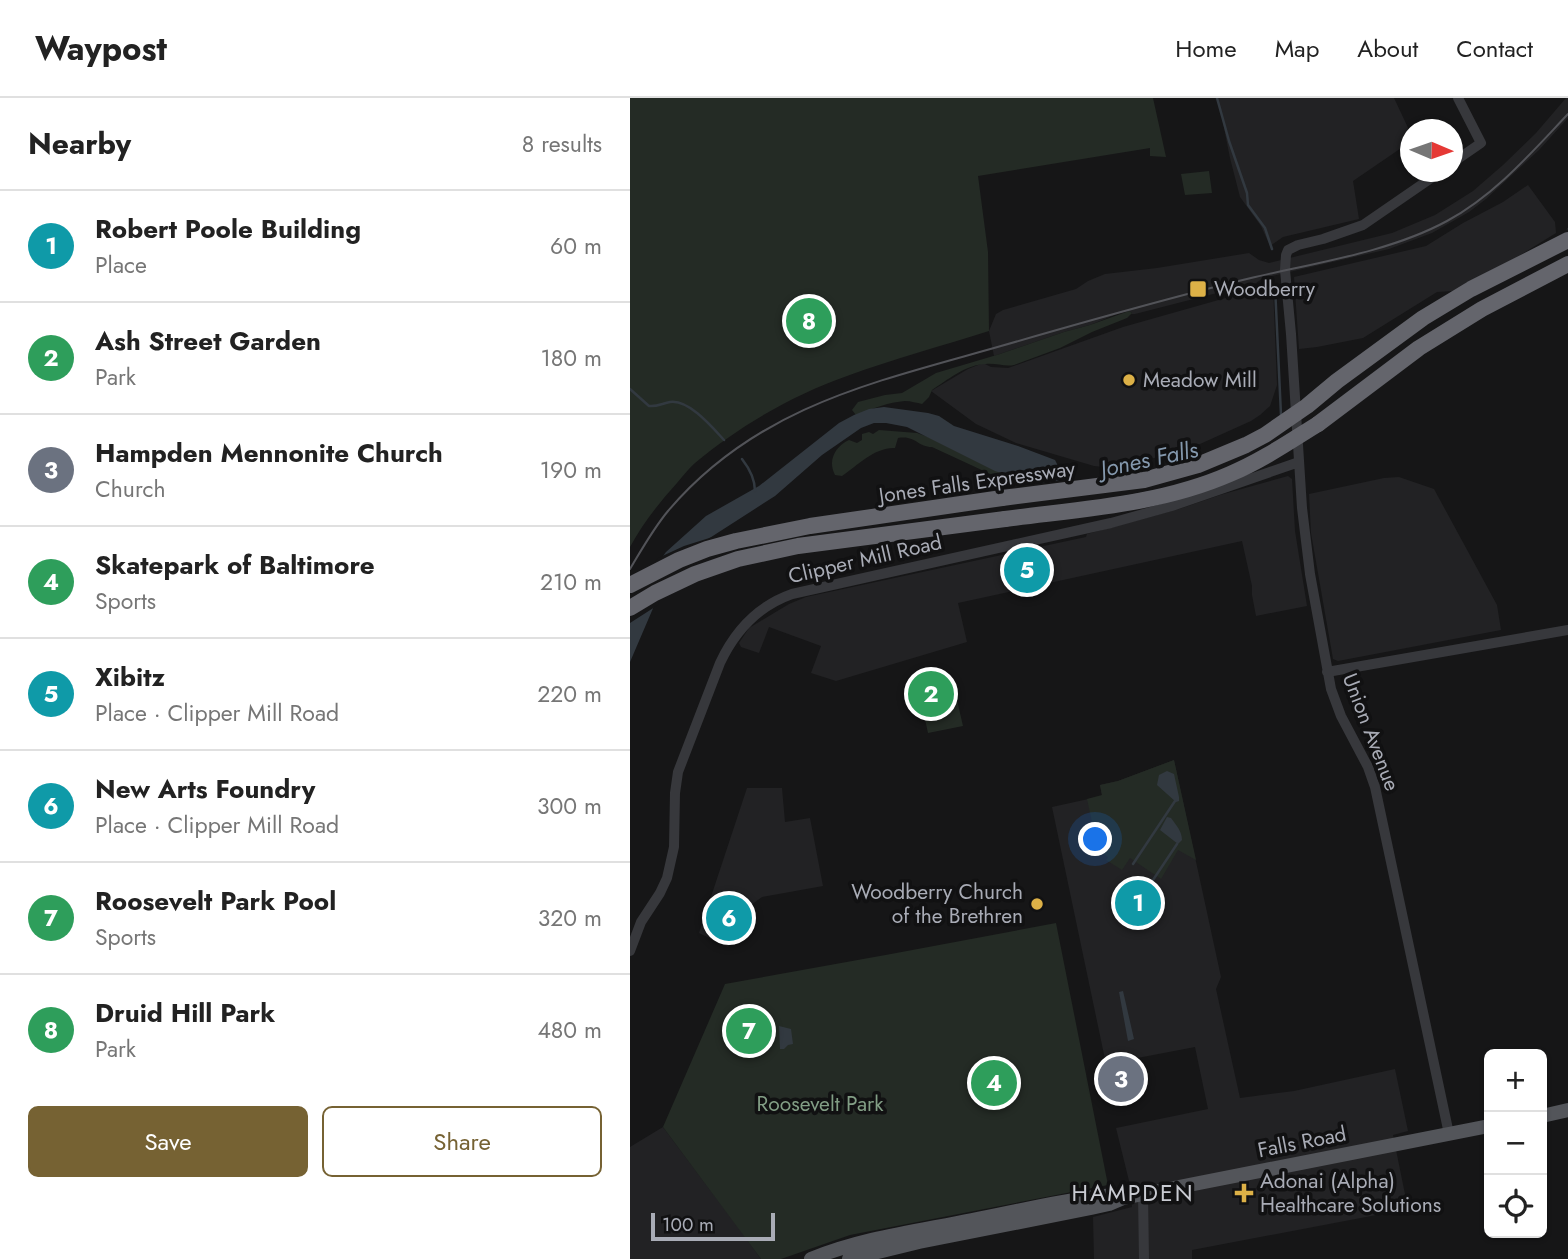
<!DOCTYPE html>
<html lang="en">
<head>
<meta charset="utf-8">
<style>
  :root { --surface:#fff; --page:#f6f6f6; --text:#222; --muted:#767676; --line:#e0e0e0; --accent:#766233 }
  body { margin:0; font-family:Jost,sans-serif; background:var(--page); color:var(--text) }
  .controls { position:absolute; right:21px; bottom:21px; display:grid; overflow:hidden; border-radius:10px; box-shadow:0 2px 5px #0004 }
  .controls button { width:63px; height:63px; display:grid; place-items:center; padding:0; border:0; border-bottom:2px solid var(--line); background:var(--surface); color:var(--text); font:35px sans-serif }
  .compass { position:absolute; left:770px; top:21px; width:63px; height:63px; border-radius:50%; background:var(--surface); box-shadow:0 2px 5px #0004; rotate:92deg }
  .scale { position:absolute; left:21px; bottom:18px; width:124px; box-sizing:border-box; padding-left:7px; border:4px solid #a9acb6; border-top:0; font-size:19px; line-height:24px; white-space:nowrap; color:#a9acb6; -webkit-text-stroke:5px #111112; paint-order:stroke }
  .you { position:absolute; left:466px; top:742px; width:24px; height:24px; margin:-18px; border:5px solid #fff; border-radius:50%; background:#1a73e8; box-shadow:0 0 0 10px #1a73e833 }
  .badge { display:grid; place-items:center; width:46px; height:46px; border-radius:50%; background:var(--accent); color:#fff; font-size:23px; font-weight:700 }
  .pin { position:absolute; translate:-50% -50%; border:4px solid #fff; box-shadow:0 2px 7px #0006 }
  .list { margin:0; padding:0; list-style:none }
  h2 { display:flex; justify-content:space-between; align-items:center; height:91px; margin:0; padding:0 28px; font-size:30px }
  h2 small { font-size:23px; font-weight:400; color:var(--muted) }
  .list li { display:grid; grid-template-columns:46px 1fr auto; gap:21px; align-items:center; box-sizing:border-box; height:112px; padding:0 28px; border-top:2px solid var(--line) }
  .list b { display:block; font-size:26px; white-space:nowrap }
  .list p { margin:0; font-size:23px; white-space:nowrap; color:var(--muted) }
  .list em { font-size:23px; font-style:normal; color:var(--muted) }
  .actions { display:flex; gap:14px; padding:21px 28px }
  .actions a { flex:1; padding:16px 0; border:2px solid var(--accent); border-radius:10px; text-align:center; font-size:24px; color:var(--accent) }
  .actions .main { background:var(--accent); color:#fff }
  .icon { flex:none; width:38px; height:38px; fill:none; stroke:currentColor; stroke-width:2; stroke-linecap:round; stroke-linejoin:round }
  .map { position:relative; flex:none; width:938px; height:1161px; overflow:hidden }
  header { display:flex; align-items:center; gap:42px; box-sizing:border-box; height:98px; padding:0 35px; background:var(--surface); border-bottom:2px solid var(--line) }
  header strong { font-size:33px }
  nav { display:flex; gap:38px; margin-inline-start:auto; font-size:24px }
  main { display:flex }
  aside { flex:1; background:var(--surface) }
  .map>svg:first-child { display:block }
</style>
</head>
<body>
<header>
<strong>Waypost</strong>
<nav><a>Home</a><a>Map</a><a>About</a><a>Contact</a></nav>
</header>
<main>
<aside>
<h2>Nearby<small>8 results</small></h2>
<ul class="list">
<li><span class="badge" style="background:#0f9aa8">1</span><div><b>Robert Poole Building</b><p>Place</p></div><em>60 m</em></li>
<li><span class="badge" style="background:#2e9e5b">2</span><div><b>Ash Street Garden</b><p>Park</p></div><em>180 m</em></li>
<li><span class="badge" style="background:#6b7280">3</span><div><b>Hampden Mennonite Church</b><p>Church</p></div><em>190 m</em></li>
<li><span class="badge" style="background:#2e9e5b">4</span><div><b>Skatepark of Baltimore</b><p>Sports</p></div><em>210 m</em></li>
<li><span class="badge" style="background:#0f9aa8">5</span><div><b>Xibitz</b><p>Place · Clipper Mill Road</p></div><em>220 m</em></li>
<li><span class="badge" style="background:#0f9aa8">6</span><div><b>New Arts Foundry</b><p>Place · Clipper Mill Road</p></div><em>300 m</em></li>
<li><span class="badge" style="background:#2e9e5b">7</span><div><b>Roosevelt Park Pool</b><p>Sports</p></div><em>320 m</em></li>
<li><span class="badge" style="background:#2e9e5b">8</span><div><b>Druid Hill Park</b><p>Park</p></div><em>480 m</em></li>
</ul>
<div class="actions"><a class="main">Save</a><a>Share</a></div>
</aside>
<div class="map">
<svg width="938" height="1161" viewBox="0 0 938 1161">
  <rect width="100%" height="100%" fill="#161617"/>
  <path fill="#222224" d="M588 0H764L780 34V44L723 83 729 121 653 139 640 148 631 128 610 99 600 60Z
    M936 0H938V20L909 52 856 101 839 114 802 135 759 151 633 180 626 185 505 216H501L502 215 499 213 492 214 460 227 434 234 364 258 359 233 366 216 373 212 446 191 458 183 475 176 527 170 619 155 629 162 639 165 762 135 805 117 843 93 873 67 906 35Z
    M898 87 925 124 926 135 884 161 823 193 807 194 733 240 687 249 669 251 664 179 796 148 833 125 873 104Z
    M638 188H643L647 287 640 308 630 317 621 323 570 346 532 354 530 359 474 369 464 368 386 345 346 326 301 293 338 271 353 265 361 269 378 270 493 229Z
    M658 378 662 381 665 433 677 508 626 518 622 497V488L612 443 328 505 337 544 206 583 181 575 191 548 139 529 129 555 111 549 109 545 119 530 159 506 176 499 456 439 457 436 549 411 590 397Z
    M769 379 804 391 867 507 871 532 708 563 703 561 681 435 679 396 754 380Z
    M544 662 591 879 586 891 610 1000 664 993 765 971 778 1033 763 1037 778 1111 562 1152V1161H464L463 1119 502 1109 500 1087 486 1030 578 1011 565 949 476 966 422 709 472 698 470 687 488 683Z
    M117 690H152L155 724 180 720 193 788 132 799 121 807 98 849 69 835Z
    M33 1029 108 1129 131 1161H0V1049Z"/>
  <path fill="#242b25" d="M0 0H523L536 59 520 58V50L348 78 358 154 359 233C312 248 263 261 217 278 163 297 109 328 65 365 58 371 53 378 47 385 29 405 13 425 0 449Z
    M579 73 582 95 555 97 551 76Z
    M499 213 502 215 497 220 462 234 430 250 384 267C375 269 366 265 356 266 337 266 317 282 302 292L299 299 292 306C287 305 281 303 275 303 259 304 241 311 226 317L222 312 228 304 255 297 272 295 306 275 370 256 434 234 460 227Z
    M249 332 287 335 312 344 385 379 376 382 369 380 302 349C287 349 286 337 268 340L265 350C245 349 228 367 212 378L205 377C197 362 206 348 219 342L227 345 232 342V336L239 334 243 336Z
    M303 570 307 588 311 587 314 604 293 610 285 575Z
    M327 602 333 628 298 635 293 612Z
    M544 662 566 762 548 752 531 781 500 760 492 772 476 762 478 759 468 752 457 701 472 697 470 687 488 683Z
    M426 825 478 1087 220 1137 151 1161H131L33 1029 95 886 261 856Z"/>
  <path fill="#323940" d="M938 130V165L907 187 854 212 765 261 659 339 628 358 592 376 558 388 523 397 484 404 442 409 432 407 413 388 407 384 383 379 365 373 277 329 256 325H244L231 330 192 357 145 398 75 443 47 470 30 494 0 564V521L13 486 36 454 76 418 129 388 209 325 224 317 239 311 254 309 298 315 309 318 324 328 388 348 425 362C429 369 431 380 439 384 471 400 611 351 643 332 662 321 676 306 693 292 716 272 744 250 769 234 798 216 829 201 858 185 883 171 907 155 931 139Z
    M537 673 544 676 549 699V703L546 704 527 687 529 677Z
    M537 719 541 720C546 727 552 733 552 742L548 746 530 732Z
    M493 893 504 941 498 943 489 894Z
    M102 919 142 930 137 949 97 937Z
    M149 928 161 931 163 946 158 947 154 951H150Z"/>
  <path fill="#161617" d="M938 131V170L856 215 690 322 594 379 430 410 411 390 406 387 398 386 440 381 455 383 493 379 575 357 641 329Z
    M92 436 77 446 50 473 33 495 28 507 0 525V511L10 484 28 460 54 448Z"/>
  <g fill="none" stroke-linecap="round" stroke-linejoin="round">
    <path stroke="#323940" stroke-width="2.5" d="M587 0 599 43 617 95 618 107 635 130 642 151
      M645 188 651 317
      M0 291 19 308C27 309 33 305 40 304 59 301 83 330 94 342
      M112 361C119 370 125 381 125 393
      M503 766 545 703
      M523 782 547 746"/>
    <path stroke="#37383c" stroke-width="10" d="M822 65 851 45 828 0
      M810 74 733 127 693 141 668 147 658 152 656 157 655 172 661 236 672 410 680 476 701 591 711 618 738 669 745 689 819 1036
      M697 574 938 532
      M0 853 11 824 30 795 37 780 44 749 45 695 48 674 90 565C105 533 128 508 162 496L481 425 542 408 669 364
      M513 1096 514 1161"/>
    <path stroke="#53555a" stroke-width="14" d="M912 1018 938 1012
      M181 1161C232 1140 288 1133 342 1122 389 1113 436 1101 484 1097
      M219 1161 289 1144 461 1110 479 1106 493 1100 859 1028"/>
    <path stroke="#64656c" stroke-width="16" d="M688 326 789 250 852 211 938 166
      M0 487 49 462 77 451 106 443 180 428 372 400
      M0 510 25 495 65 476 108 461 168 448 375 421"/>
    <path stroke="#525358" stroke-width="2" d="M0 471C12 451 23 431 38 413 127 308 245 284 371 248 454 224 537 200 621 180 685 165 760 154 817 123 865 97 901 55 938 16"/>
    <path stroke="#64656c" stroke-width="16" d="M372 400 514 382 568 367 616 347 635 337 677 308 707 283 793 220 841 191 938 142
      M375 421C450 411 529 407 600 376 631 363 659 344 688 326"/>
  </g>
  <g fill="#ddb147" stroke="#111112" stroke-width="2.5">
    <rect x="559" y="182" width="18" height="18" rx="3.5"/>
    <circle cx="499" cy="282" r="7"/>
    <circle cx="407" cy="806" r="7"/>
    <path d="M610.5 1084.5h7v7h7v7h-7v7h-7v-7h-7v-7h7z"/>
  </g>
  <g text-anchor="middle" stroke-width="7" stroke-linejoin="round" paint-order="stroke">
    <g font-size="21" fill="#a9acb6" stroke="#111112" text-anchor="start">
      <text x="584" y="198">Woodberry</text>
      <text x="513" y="289">Meadow Mill</text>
      <text x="393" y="801" text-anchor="end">Woodberry Church<tspan x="393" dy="24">of the Brethren</tspan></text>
      <text x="630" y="1090">Adonai (Alpha)<tspan x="630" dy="24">Healthcare Solutions</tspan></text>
    </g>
    <g font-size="21" fill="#a9acb6" stroke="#111112">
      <text transform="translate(347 384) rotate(-8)" y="7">Jones Falls Expressway</text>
      <text transform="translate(235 461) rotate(-13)" y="7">Clipper Mill Road</text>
      <text transform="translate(741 634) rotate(69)" y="7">Union Avenue</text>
      <text transform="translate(672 1044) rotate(-11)" y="7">Falls Road</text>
    </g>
    <g font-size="21" fill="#829e85" stroke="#111112">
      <text x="190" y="1013">Roosevelt Park</text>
    </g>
    <g font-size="23" font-style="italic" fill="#8498ad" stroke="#111112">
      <text transform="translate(519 361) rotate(-12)" y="8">Jones Falls</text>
    </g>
    <g font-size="23" letter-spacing="2" fill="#c9cbd2" stroke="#111112">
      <text x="503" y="1103">HAMPDEN</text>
    </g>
  </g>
</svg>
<div class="controls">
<button>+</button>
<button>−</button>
<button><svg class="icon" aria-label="locate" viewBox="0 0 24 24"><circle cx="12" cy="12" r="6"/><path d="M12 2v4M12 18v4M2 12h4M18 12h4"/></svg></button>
</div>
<svg class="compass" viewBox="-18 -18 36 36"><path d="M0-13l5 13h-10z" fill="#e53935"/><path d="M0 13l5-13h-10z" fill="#767676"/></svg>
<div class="scale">100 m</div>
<div class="you"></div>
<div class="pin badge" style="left:508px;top:805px;background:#0f9aa8">1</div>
<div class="pin badge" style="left:301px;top:596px;background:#2e9e5b">2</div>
<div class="pin badge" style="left:491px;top:981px;background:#6b7280">3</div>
<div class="pin badge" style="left:364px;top:985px;background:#2e9e5b">4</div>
<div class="pin badge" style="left:397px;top:472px;background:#0f9aa8">5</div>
<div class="pin badge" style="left:99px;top:820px;background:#0f9aa8">6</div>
<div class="pin badge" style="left:119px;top:933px;background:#2e9e5b">7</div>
<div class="pin badge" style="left:179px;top:223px;background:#2e9e5b">8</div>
</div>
</main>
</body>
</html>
